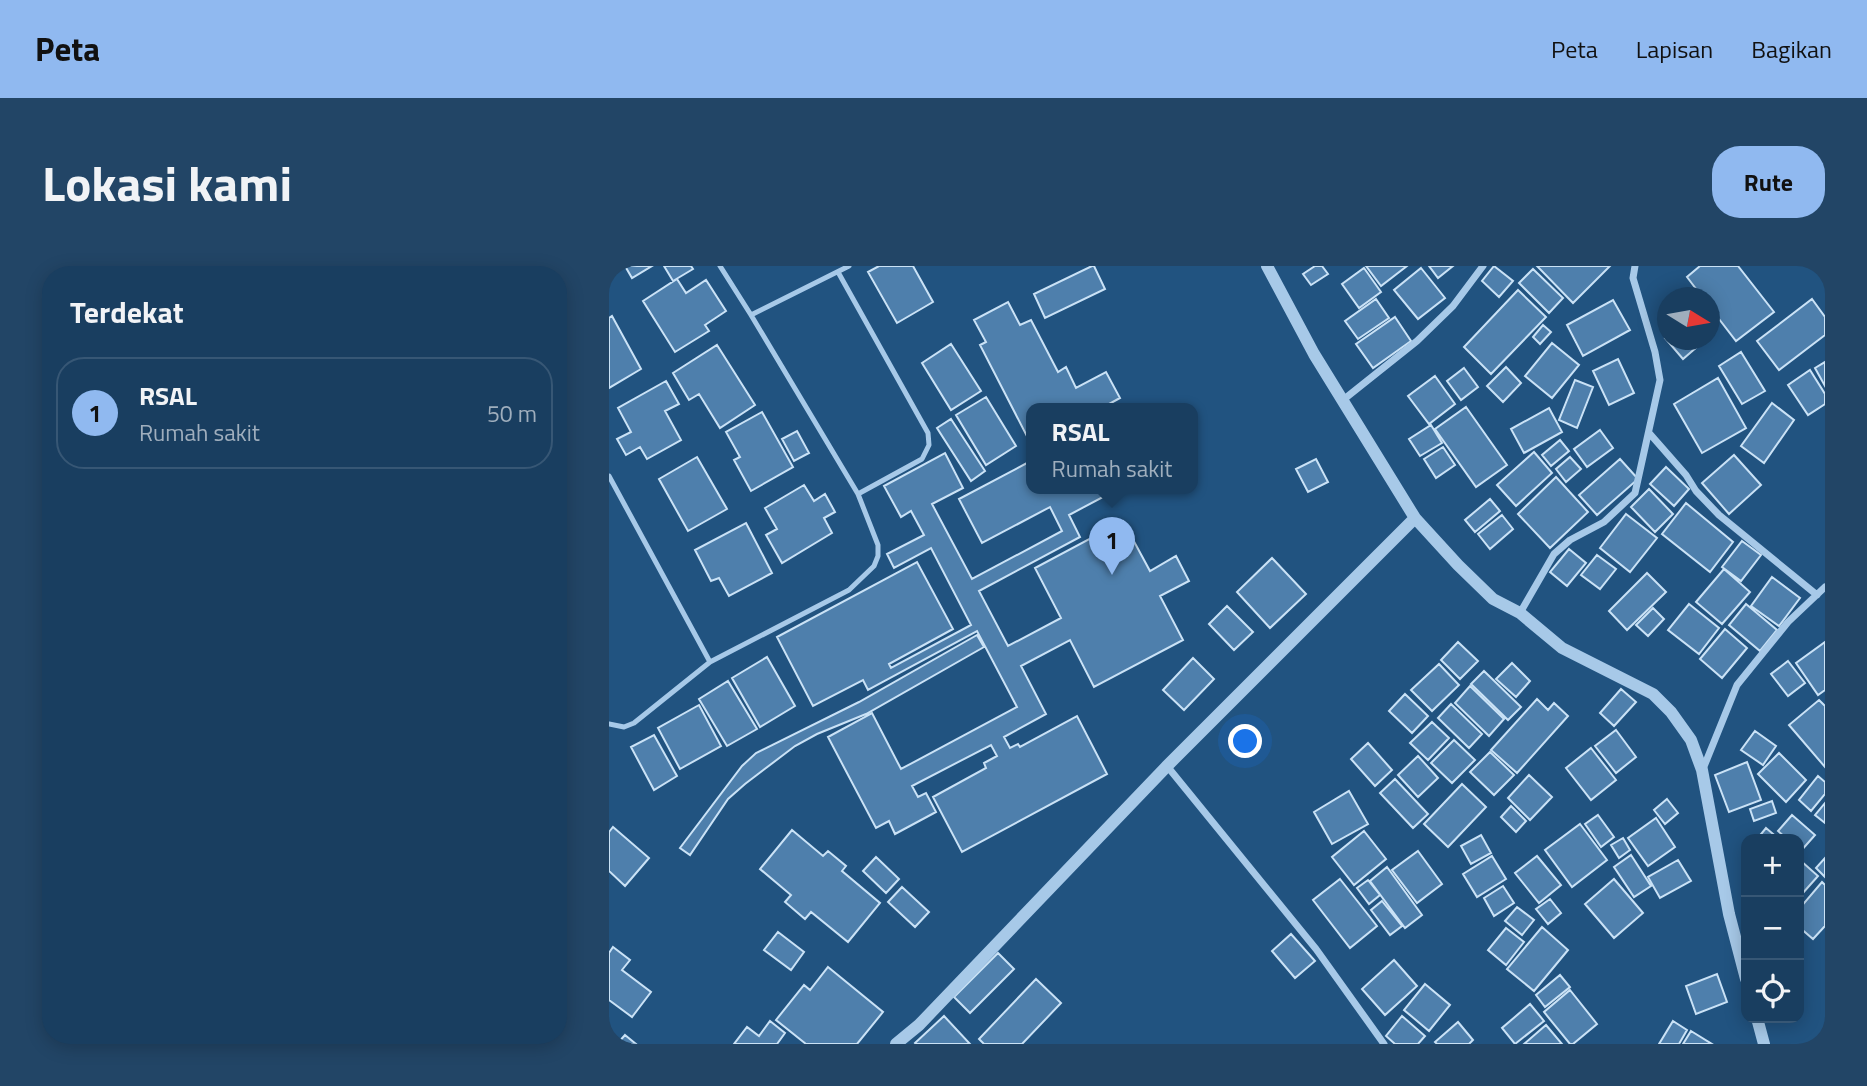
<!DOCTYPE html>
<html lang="id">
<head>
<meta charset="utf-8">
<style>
  :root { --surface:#193e60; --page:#224566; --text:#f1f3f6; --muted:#9faebd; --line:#375775; --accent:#90b9f0 }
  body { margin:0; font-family:"Titillium Web",sans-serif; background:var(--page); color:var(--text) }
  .controls { position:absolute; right:21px; bottom:21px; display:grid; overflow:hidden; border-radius:14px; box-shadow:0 4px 18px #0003 }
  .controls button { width:63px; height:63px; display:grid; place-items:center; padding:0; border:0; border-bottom:2px solid var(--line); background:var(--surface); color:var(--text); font:35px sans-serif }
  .compass { position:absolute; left:1048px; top:21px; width:63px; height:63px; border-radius:50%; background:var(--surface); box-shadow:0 4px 18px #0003; rotate:101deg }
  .you { position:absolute; left:637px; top:476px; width:24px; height:24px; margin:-18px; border:5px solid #fff; border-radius:50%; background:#1a73e8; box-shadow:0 0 0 10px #1a73e833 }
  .badge { display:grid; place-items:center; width:46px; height:46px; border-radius:50%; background:var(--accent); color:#111; font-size:23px; font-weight:700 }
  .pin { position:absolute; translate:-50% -58px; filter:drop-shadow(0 2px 4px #0008) }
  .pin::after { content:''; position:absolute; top:37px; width:24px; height:21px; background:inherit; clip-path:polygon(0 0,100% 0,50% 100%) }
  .popup { position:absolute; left:417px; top:137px; width:172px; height:91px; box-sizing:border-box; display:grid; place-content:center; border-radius:14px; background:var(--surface); filter:drop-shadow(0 2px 5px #0005); font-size:23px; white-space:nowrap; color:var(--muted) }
  .popup b { font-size:26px; color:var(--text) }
  .popup::after { content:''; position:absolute; left:50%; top:100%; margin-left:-14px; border:14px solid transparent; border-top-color:var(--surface) }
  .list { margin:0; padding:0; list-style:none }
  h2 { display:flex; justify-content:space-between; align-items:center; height:91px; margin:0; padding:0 28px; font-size:30px }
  h2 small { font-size:23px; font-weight:400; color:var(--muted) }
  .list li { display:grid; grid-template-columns:46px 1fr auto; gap:21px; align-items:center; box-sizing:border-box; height:112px; margin:0 14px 14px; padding:0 14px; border:2px solid var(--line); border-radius:28px }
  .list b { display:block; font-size:26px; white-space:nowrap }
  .list p { margin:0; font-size:23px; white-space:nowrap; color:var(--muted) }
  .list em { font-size:23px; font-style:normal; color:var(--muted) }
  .icon { flex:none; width:38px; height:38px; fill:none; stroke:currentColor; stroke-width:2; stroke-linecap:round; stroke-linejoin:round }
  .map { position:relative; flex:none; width:1216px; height:778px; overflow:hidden; border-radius:28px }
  header { display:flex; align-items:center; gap:42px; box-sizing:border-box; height:98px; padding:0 35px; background:var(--accent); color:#111 }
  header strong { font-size:33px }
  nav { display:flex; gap:38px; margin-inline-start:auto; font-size:24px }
  .intro { display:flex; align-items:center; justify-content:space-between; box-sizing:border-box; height:168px; padding:0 42px }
  h1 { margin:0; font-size:49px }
  .button { padding:18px 32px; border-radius:28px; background:var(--accent); color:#111; font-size:24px; font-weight:700 }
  main { display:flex; gap:42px; padding:0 42px }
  aside { flex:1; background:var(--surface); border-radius:28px; box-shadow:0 4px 18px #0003 }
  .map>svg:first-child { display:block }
</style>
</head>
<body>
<header>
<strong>Peta</strong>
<nav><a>Peta</a><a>Lapisan</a><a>Bagikan</a></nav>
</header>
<div class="intro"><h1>Lokasi kami</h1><a class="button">Rute</a></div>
<main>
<aside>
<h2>Terdekat<small></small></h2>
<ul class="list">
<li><span class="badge">1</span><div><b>RSAL</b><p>Rumah sakit</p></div><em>50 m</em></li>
</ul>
</aside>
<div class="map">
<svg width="1216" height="778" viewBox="0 0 1216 778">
  <rect width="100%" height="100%" fill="#215380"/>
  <path fill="#4e7fac" stroke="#cae2f6" stroke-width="2" d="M16 0H43L23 12Z
    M55 0H82L84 3 64 15Z
    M270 0H304L324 36 288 57 259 6Z
    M483 0H485L496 23 436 52 425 28Z
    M706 0H713L719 8 702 19 694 8Z
    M757 0H798L772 20Z
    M820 0H844L829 12Z
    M885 0 904 15 890 31 873 15Z
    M928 0H1001L964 37Z
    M1091 0H1129L1165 46 1127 75 1100 40V32H1094L1078 11Z
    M755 2 772 26 750 42 733 18Z
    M812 2 836 32 809 53 785 24Z
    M924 3 954 32 940 47 910 17Z
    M68 13 77 27 97 14 117 45 96 59 100 65 66 86 34 35Z
    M909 24 937 51 882 108 855 81Z
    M767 33 780 52 749 73 736 55Z
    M1203 33 1216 51V69L1170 104 1148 75Z
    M1004 34 1021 64 974 90 958 59Z
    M399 36 411 59 422 54 449 106 457 101 467 122 497 106 511 132 491 143H422V178L371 79 377 76 365 54Z
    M3 50 32 103 0 122V52Z
    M786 51 802 75 764 102 747 78Z
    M934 59 942 66 931 78 924 71Z
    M1058 70V74H1096L1074 93 1056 72Z
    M943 77 970 99 943 132 916 110Z
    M342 78 372 125 342 144 313 97Z
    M108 79 146 139 111 162 90 128 80 134 64 107Z
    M1132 86 1156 125 1133 138 1110 100Z
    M1009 93 1025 127 1000 139 984 105Z
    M1216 96V120L1206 102Z
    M897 101 912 117 894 136 878 120Z
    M855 102 869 121 852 134 838 115Z
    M1201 104 1216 128V138L1199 149 1179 119Z
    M826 110 846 138 820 158 799 130Z
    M1109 112 1137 162 1093 187 1065 138Z
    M966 114 984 121 968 162 950 154Z
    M57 115 70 138 56 145 72 174 38 193 31 181 17 189 8 173 22 166 9 142Z
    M377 131 407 180 377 199 347 149Z
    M1163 137 1185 154 1155 197 1132 180Z
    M857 141 898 199 867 221 826 163Z
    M940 142 953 166 915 187 902 163Z
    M153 146 184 201 142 225 125 194 131 191 117 166Z
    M342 153 376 205 362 215 328 162Z
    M822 159 833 177 811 190 800 173Z
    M991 164 1004 182 978 201 965 183Z
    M188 165 200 187 185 195 173 173Z
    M951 174 960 185 942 200 933 189Z
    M834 181 846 199 827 212 815 193Z
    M925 186 943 207 907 240 888 219Z
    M336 187 354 222 323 238 363 313 453 265 441 241 373 277 350 233 418 197 422 207V223H509L460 249 471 271 370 325 399 380 452 352 426 302 514 255 541 305 567 290 580 315 551 330 574 374 485 421 461 374 412 400 437 448 395 471 401 482 409 478 411 481 468 450 498 508 353 586 324 531 377 502 375 497 388 490 382 479 303 520 309 531 317 527 327 546 286 568 280 555 267 562 219 471 263 447 292 503 408 441 368 365 259 424 254 414 204 440 168 371 308 296 344 363 280 398 282 402 362 359 322 282 285 302 278 288 315 269 302 245 292 251 275 220Z
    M1125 189 1152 219 1120 248 1093 217Z
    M88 191 118 243 79 265 50 213Z
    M961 191 972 203 957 216 947 203Z
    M707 193 719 216 699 226 687 203Z
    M1011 193 1029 213 988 249 970 229Z
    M1057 201 1080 223 1065 240 1041 218Z
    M947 211 979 246 941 282 909 248Z
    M195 219 205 235 216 228 226 246 215 252 223 267 173 297 157 269 168 263 156 242Z
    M1040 223 1064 248 1046 266 1022 241Z
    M881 233 891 245 866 266 856 254Z
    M1077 237 1124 276 1101 306 1053 268Z
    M1017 248 1048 272 1021 306 991 282Z
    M893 249 904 263 881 283 869 268Z
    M137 257 163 307 120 330 110 312 102 315 86 284Z
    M1133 275 1152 289 1132 315 1113 301Z
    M960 283 977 297 958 320 941 306Z
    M988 289 1007 303 991 323 972 309Z
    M663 292 697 328 661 362 628 326Z
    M1115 303 1141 326 1113 358 1087 336Z
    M1038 307 1057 326 1018 364 1000 345Z
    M1163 311 1191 332 1170 360 1142 340Z
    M1080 338 1110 362 1090 388 1059 364Z
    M1137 338 1168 364 1151 385 1120 359Z
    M618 340 644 366 625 384 600 358Z
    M1044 342 1055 353 1039 370 1027 359Z
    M1116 363 1138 382 1113 412 1091 393Z
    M368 369 375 381 257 448 208 468 186 480 136 518 119 533 81 589 71 582 133 500 147 487 250 436Z
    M849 376 869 395 851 413 832 394Z
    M1216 376V424L1209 429 1187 397Z
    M158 391 186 440 151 461 123 412Z
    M584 392 605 413 575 444 554 424Z
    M1179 395 1196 417 1179 430 1162 408Z
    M903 397 921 415 907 431 887 413Z
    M830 398 850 419 823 445 802 424Z
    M875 405 912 441 899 454 862 418Z
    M119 415 148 463 118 480 90 433Z
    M861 420 895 453 880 470 846 437Z
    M1012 423 1027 436 1005 460 991 447Z
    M796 428 819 450 803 467 780 445Z
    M928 433 939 444 945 437 959 450 908 507 882 484Z
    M1210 434 1216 440V501L1180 459Z
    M842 438 873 468 860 482 829 452Z
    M90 439 112 480 71 503 49 462Z
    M823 456 840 472 819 494 801 477Z
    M1007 464 1027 491 1007 507 986 480Z
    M1146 465 1167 480 1154 499 1132 484Z
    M45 469 68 510 45 524 22 481Z
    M845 474 866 494 843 517 822 497Z
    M759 477 783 504 766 520 742 493Z
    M982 482 1007 514 982 534 957 502Z
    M881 486 905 509 885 529 861 506Z
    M1170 487 1197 514 1177 536 1149 508Z
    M809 490 829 512 809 531 789 509Z
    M1138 496 1152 534 1120 546 1106 509Z
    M920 509 943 531 921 554 899 532Z
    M1209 510 1216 516V528L1202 545 1190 534Z
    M786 513 819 548 804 562 771 527Z
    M853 518 877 541 839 581 815 558Z
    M740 525 759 558 723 578 705 546Z
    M1058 533 1069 547 1056 558 1045 544Z
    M1163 535 1167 547 1145 555 1141 543Z
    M1216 537V557L1206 549Z
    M902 540 917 555 907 566 892 551Z
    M989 549 1005 571 992 581 976 558Z
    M1183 549 1206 569 1191 586 1190 573H1178L1169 565Z
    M1047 552 1066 581 1039 600 1019 572Z
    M971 558 998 594 963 621 936 584Z
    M4 561 40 592 16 620 0 605V566Z
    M1157 562 1170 573H1148Z
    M183 564 214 590 219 585 237 600 233 605 271 637 239 676 202 646 196 653 176 636 182 629 151 603Z
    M755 565 777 593 745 619 723 591Z
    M872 569 882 587 862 598 852 580Z
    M1014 572 1021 584 1010 592 1002 579Z
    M809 585 833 618 808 637 783 604Z
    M1022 589 1042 620 1025 631 1005 601Z
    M883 590 897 613 868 631 854 608Z
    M928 590 952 619 930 637 906 607Z
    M267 591 290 613 277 627 254 605Z
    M1216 592V611L1207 602Z
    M1069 594 1082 615 1051 632 1039 611Z
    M1192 595 1209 610 1193 628 1190 625V597Z
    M778 601 813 649 796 662 761 615Z
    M731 613 768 660 741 682 704 634Z
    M1005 613 1034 647 1005 672 976 638Z
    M759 614 771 629 760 638 748 622Z
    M1213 616 1216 619V660L1204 673 1190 661V643Z
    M894 620 905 637 885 650 875 632Z
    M293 621 320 646 306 661 279 636Z
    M941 633 952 647 939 658 927 643Z
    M773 635 793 660 781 669 762 644Z
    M908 641 925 654 913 669 896 655Z
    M933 661 959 684 925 725 898 703Z
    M897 662 915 676 897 699 879 684Z
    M169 666 195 686 182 704 155 684Z
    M682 668 706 695 686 712 663 685Z
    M4 681 21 694 13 704 42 726 23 751 0 734V687Z
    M389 687 405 703 361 747 345 731Z
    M785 694 808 720 776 749 753 723Z
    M219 701 274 746 248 778H197L167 754 195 719 201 724Z
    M1108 708 1118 736 1087 748 1077 720Z
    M951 709 961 721 936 741 927 729Z
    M427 713 452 737 413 778H375L370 773Z
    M816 718 841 739 820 765 795 744Z
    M961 724 988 758 964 778H961L935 746Z
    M921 738 935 755 906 778 893 762Z
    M335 750 361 778H307L306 777Z
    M793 750 816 770 809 778H786L777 770Z
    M161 755 176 767 168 778H125L138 761 150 770Z
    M1064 755 1078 764 1070 778H1050Z
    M849 756 864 774 860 778H828L826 776Z
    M937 759 953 778H915Z
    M1082 765 1103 778H1074Z
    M16 769 27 778H8Z"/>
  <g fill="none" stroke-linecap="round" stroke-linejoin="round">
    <path stroke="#a7c9e8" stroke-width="5" d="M111 0 142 49
      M229 6 319 167 320 179 313 193 249 228
      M0 210 101 396
      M0 458 15 461 25 457 101 396 240 324 265 300 269 290V279L249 228 142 49 240 0"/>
    <path stroke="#a7c9e8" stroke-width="7" d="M734 134 808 75 844 40 874 0
      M1041 168 1077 209 1087 225 1110 249 1208 329
      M911 347 945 288 961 274 995 256 1026 227 1051 114 1046 86 1024 12 1026 0
      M558 500 707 683 775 778
      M1094 503 1128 419 1179 356 1216 321"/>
    <path stroke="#a7c9e8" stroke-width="12" d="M658 0 705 88 806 252 849 299 884 333 911 347 953 382 1044 428 1062 446 1082 474 1093 504 1120 648 1137 713
      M1148 752 1155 778
      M287 778 310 759 558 500 806 252"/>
  </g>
</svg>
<div class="controls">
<button>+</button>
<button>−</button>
<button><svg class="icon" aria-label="locate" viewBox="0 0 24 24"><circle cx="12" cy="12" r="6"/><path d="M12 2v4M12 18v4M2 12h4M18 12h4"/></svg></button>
</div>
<svg class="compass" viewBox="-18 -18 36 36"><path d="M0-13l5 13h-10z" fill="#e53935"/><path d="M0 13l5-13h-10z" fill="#9faebd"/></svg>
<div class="you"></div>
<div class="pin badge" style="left:503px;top:309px">1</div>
<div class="popup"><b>RSAL</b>Rumah sakit</div>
</div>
</main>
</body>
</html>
